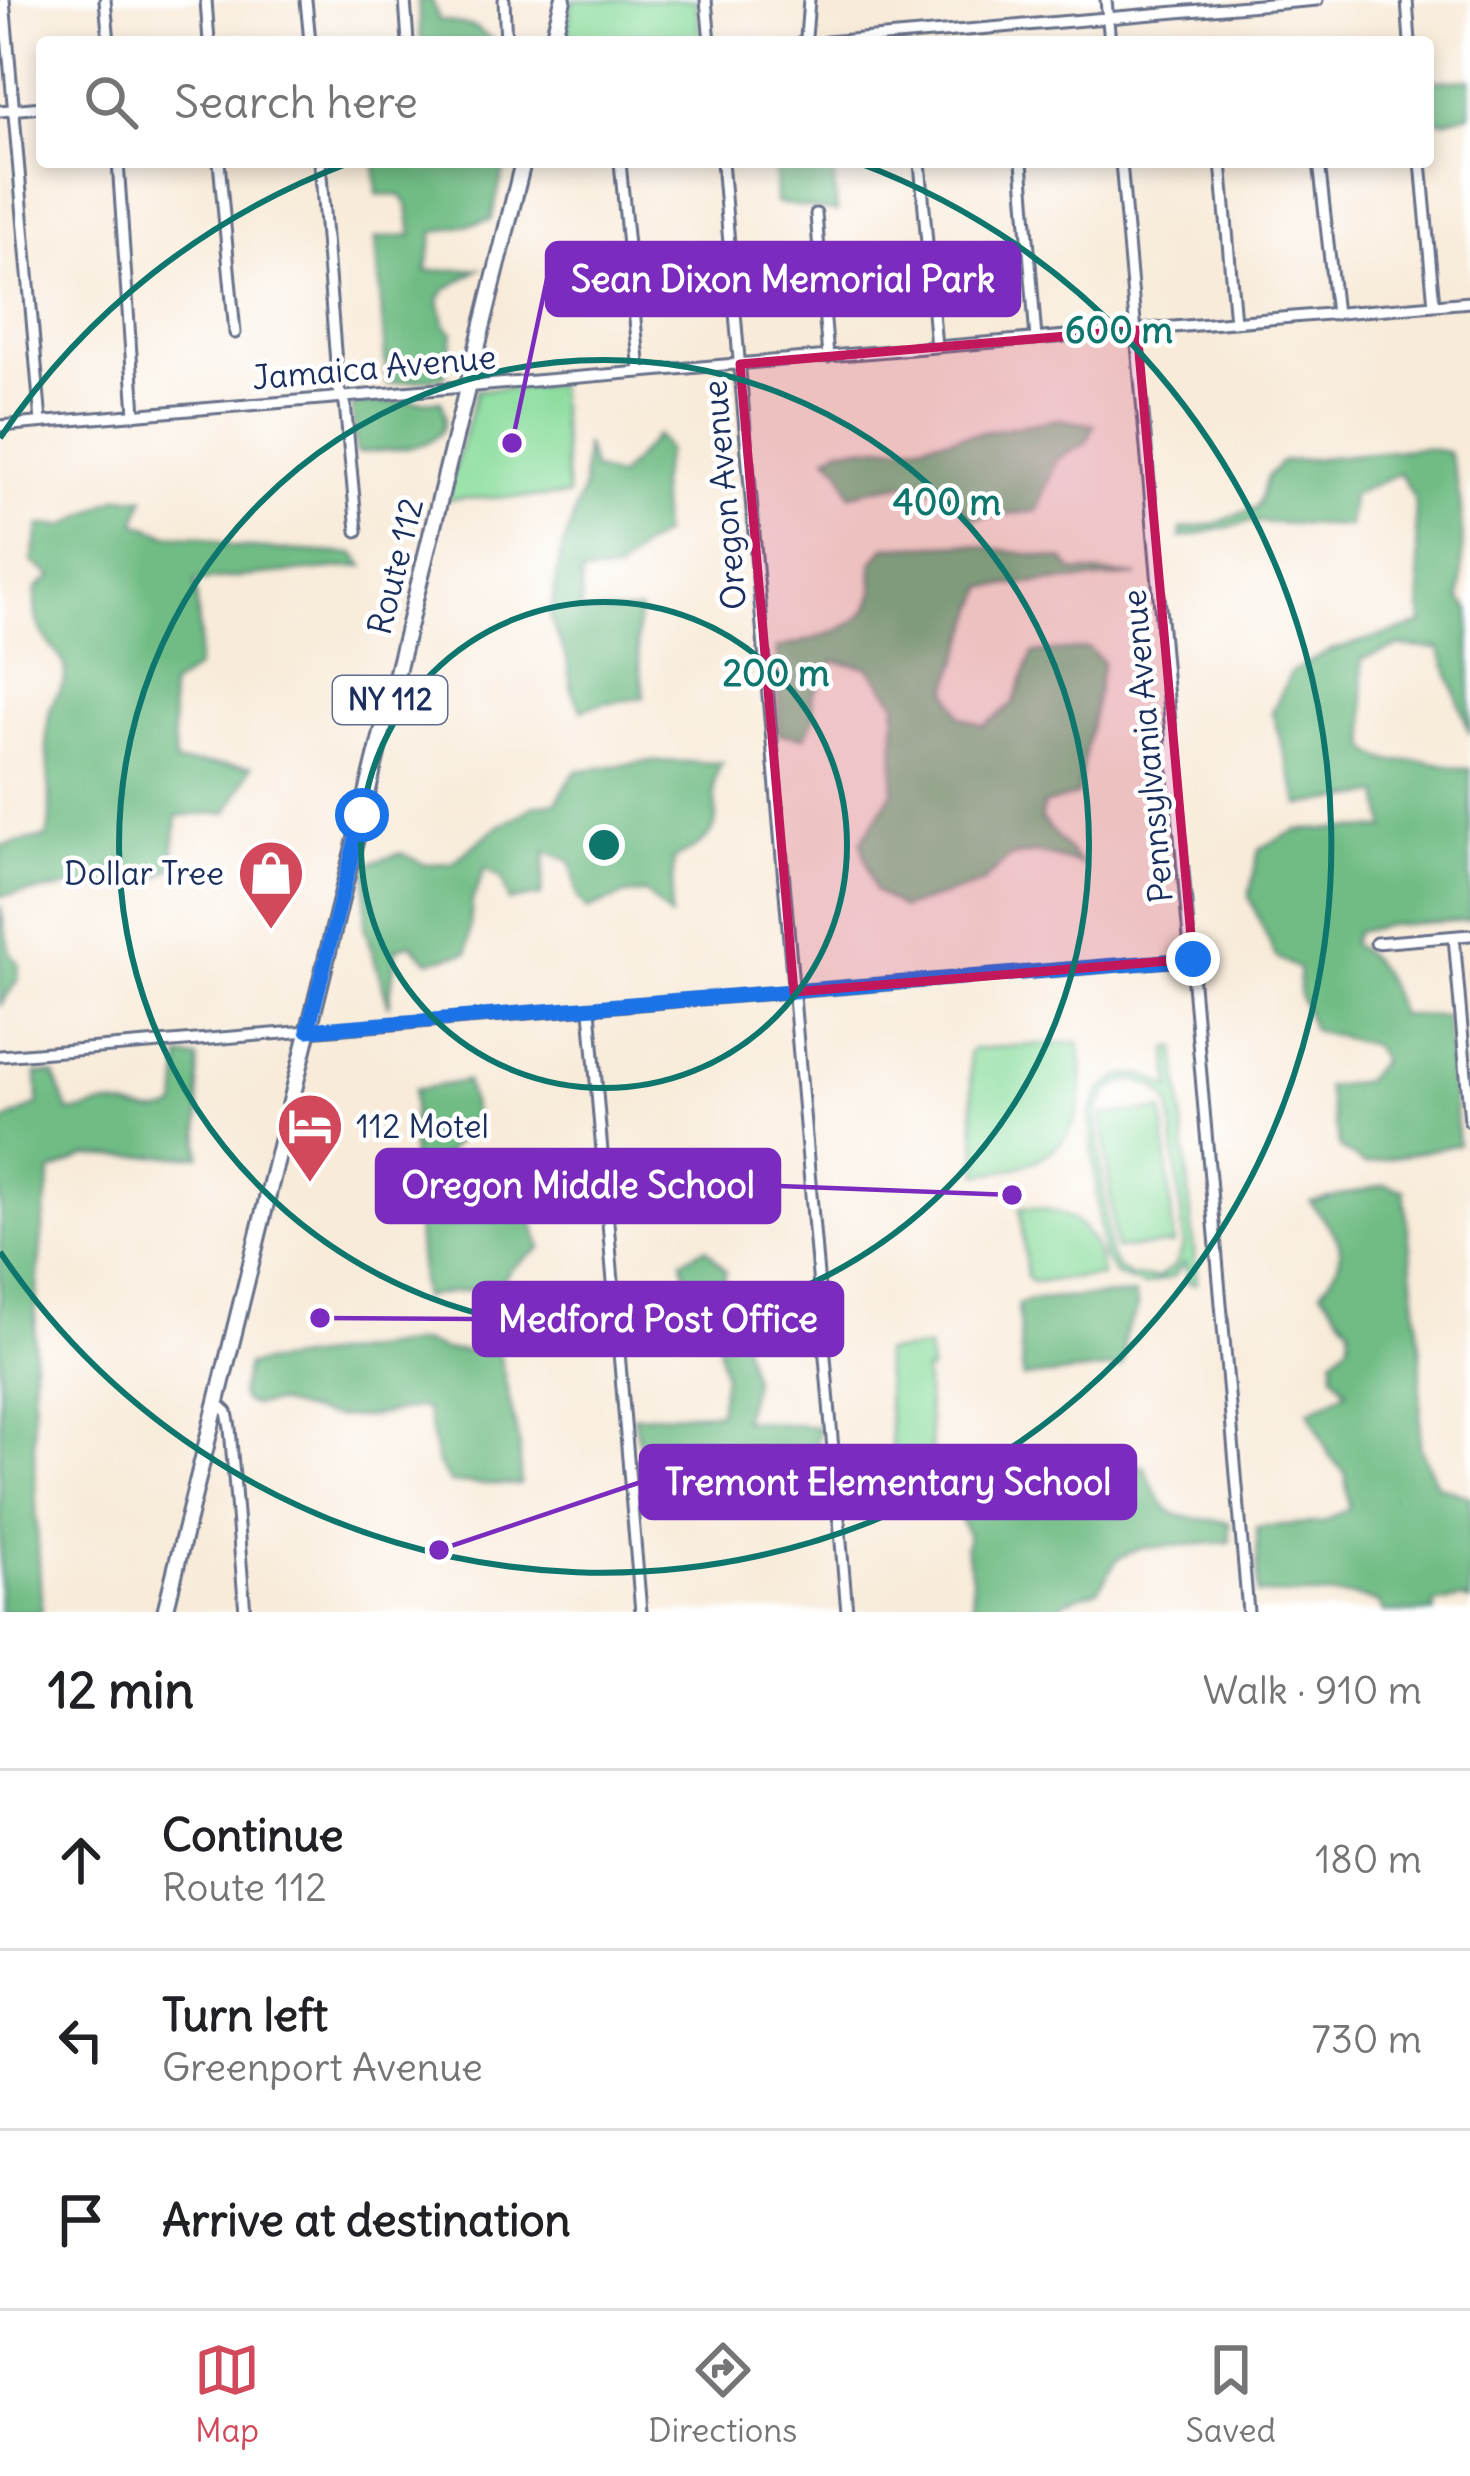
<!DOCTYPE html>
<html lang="en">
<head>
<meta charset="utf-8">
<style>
  :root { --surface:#fff; --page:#f2f2f2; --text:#202124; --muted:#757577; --line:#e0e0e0; --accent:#d1495b }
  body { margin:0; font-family:Delius,sans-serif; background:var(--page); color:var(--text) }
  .stop { position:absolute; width:36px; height:36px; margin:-27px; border:9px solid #1a73e8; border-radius:50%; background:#fff }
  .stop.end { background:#1a73e8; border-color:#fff; box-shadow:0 3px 12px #0008 }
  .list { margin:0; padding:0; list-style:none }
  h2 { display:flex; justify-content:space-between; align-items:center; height:156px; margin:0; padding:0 48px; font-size:51px }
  h2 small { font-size:39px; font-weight:400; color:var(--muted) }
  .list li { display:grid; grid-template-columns:78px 1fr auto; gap:36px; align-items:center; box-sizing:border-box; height:180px; padding:0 48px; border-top:3px solid var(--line) }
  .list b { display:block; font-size:45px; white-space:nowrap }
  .list p { margin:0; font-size:39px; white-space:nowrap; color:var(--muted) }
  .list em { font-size:39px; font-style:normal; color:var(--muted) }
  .icon { flex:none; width:66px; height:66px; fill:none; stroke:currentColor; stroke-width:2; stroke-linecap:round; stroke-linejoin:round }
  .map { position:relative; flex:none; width:1470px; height:1612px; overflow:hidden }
  .search { position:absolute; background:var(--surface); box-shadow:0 6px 18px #0003; left:36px; right:36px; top:36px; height:132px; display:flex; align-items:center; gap:30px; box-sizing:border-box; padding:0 42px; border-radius:12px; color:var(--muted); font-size:45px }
  .sheet { height:696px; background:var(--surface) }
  nav { display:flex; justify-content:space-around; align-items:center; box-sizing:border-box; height:168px; border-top:3px solid var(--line); background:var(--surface); font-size:33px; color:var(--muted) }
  nav a { display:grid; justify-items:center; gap:6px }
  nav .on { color:var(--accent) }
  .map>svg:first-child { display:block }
</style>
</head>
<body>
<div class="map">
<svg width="1470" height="1612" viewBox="0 0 1470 1612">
  <rect width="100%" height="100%" fill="#fff"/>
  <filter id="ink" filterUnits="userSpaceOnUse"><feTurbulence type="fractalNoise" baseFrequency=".00833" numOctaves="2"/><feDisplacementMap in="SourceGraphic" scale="24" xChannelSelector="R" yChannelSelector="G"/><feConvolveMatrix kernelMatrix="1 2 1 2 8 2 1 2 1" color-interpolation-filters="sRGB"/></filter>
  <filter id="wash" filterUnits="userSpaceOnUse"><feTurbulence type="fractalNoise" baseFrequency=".004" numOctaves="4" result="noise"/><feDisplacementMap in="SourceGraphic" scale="48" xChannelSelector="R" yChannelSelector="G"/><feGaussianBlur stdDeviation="2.7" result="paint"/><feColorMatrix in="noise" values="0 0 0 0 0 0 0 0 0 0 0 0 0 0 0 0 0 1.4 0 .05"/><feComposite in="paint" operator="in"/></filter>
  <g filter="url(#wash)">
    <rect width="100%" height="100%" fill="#f8ebd9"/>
    <path fill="#8bdd9d" stroke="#53867e" stroke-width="3" fill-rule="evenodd" d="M572 0H696L700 42H566Z
      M557 385 568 496 446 499 477 390Z
      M1079 1042C1093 1125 1064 1166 979 1174L969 1054 973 1049Z
      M1176 1047 1197 1283H1188L1185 1263 1172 1277 1144 1286 1116 1275 1102 1255 1090 1114 1101 1090 1122 1075 1148 1076 1171 1089 1168 1048ZM1134 1080 1156 1087 1170 1104 1184 1244 1176 1265 1158 1278 1131 1277 1117 1267 1109 1253 1097 1119C1098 1097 1112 1084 1134 1080Z
      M1163 1110 1174 1244 1115 1249 1103 1115Z
      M1020 1208C1067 1205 1097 1229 1102 1276L1032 1282 1027 1278Z
      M928 1348 930 1371 925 1372 932 1459 893 1462 883 1352Z"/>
    <path fill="#70bc84" stroke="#467671" stroke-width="3" d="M418 0H432L439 20 474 27 495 42H421Z
      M1470 79V114L1444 121 1428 119V81Z
      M375 162H506L491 220 434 232 426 271 479 269 445 290 439 300 445 325 453 333 444 377 387 384 376 238 412 235 408 206 401 196 377 194Z
      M775 162H832L837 212 776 203Z
      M441 401C463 453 390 449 356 453L352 407 358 403Z
      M1059 419 1094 425 1087 442 1057 460 1037 511 971 518C932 471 903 483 850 494L841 470 827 456 841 448 909 445Z
      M657 435 667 450 659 484 662 535 642 547 617 572 582 574 581 613 640 611C632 641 642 666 644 697 622 702 603 701 582 710L572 692 567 658 550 618 561 553 583 489 585 444 593 469 618 478Z
      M1422 448 1449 452C1465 502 1464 547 1460 599L1470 610V734L1440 649 1400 646 1361 659 1368 749C1395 771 1403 756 1432 762 1447 764 1454 770 1470 769V920L1388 925 1356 932 1351 944C1382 961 1388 983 1400 1015L1446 1016 1458 1144 1365 1164 1340 1148 1326 1087 1364 1081 1382 1060 1372 1045 1313 1030 1300 996 1298 969 1276 957 1249 897 1259 849 1297 830 1386 828 1380 794 1300 805 1272 712 1291 672 1329 651 1422 624 1414 498 1400 473 1352 495 1349 526 1250 522 1181 538V529L1217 523 1257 507 1267 477 1281 462Z
      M119 497 144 498 136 523 168 535 200 536 234 547 355 554 364 566 195 581 200 637 196 669 170 687 175 763 252 766 228 812 177 816 172 868 160 876 0 896V846L47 837C57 794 39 750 51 707 55 692 70 683 64 664 62 658 57 654 53 649 37 628 33 616 36 589L52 576 32 562 40 525 65 526Z
      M965 544 1064 560 1072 571 1138 576 985 587 948 689 960 716 983 726 1013 704 1033 653 1088 648 1103 662 1077 795 1043 805 1041 819 1081 864 1037 853 1010 857 981 884 902 908 875 891 861 842 893 792 896 702 868 667 833 661 812 696 814 717 805 737 779 734 777 649C807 640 867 631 873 593 874 584 872 573 872 564L885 547Z
      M652 761 722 763C702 794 729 812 707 838 699 847 684 853 674 859L670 917 646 893 625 895 587 910 578 898 571 862 546 851 541 896 509 901 502 878 485 868 472 901 468 952 429 961 410 943 396 949 389 1006 365 929 367 864 402 853 424 864 452 863 494 829 537 805 556 802 576 771Z
      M0 905 10 953 19 964 18 980 0 1005Z
      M181 1057 198 1059 200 1156H86L51 1172C26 1318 32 1464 42 1612H0V1124L38 1104 37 1073 54 1074 68 1111C84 1113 93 1106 107 1105 132 1104 154 1121 177 1106Z
      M466 1081 475 1119 443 1157 435 1174 448 1199 462 1208 534 1223 541 1248 512 1268 499 1285 422 1297 412 1152 414 1090Z
      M1385 1185 1404 1190 1421 1356 1420 1447 1437 1485 1470 1496V1602L1462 1599 1434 1604 1435 1612H1383L1379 1603 1355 1596 1258 1594 1257 1527 1322 1522 1349 1508 1345 1473 1330 1457 1309 1411 1347 1391 1333 1373V1358L1349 1343 1350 1327 1321 1291C1354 1249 1341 1240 1310 1202Z
      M706 1248 726 1271 721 1294 737 1321 753 1382 742 1420 819 1427 815 1456 642 1462 634 1416 719 1412 724 1374 713 1319 689 1294 682 1260Z
      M1134 1294C1143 1315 1130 1317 1125 1335 1122 1347 1127 1355 1121 1367L1023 1378 1018 1305 1030 1300Z
      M421 1342 444 1350 499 1353 520 1448V1485L450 1483 437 1463 427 1411 421 1407 364 1417 327 1416 276 1403 253 1405 243 1401 240 1394 247 1365Z
      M1068 1456 1144 1466C1168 1523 1170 1515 1229 1522L1230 1542 1142 1548 1118 1558 1098 1590 1065 1601 1056 1612H973L972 1577 965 1547 968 1535 944 1485 954 1459Z"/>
  </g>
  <g filter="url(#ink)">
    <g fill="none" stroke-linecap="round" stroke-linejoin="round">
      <g stroke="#687189" stroke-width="15">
        <path id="street" d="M4 0 41 422
          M105 0 109 42
          M206 0 209 42
          M306 0 310 42
          M405 0 408 42
          M504 0 506 42
          M706 0 710 42
          M1106 0 1110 42
          M1407 0 1410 42
          M802 42 806 38 809 0
          M826 42 1317 0
          M0 111 42 107
          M118 162 135 414
          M219 162 235 333
          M320 162 338 388 345 403 357 531
          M620 162 640 372
          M722 162 847 1612
          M920 162 936 347
          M1022 162 1036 339
          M1121 162 1248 1612
          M1221 162 1235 322
          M1319 162 1336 314
          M1421 162 1434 305
          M816 214 828 357
          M0 426 1470 302
          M1454 937 1470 1121
          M1376 943 1470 935
          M590 1010 641 1612
          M0 1056 1193 959
          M216 1402 227 1412 230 1428 245 1612"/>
      </g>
      <g stroke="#687189" stroke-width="20">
        <path id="primary" d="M552 42 563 0
          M165 1612 523 162"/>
      </g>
      <use href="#street" stroke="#fff" stroke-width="9"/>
      <use href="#primary" stroke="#fff" stroke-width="14"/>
    </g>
  </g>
  <g fill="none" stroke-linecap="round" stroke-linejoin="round" filter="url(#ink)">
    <path stroke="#1a73e8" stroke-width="15" d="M362 815 308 1030 1193 959"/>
  </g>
  <path fill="#c2185b" fill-opacity="0.2" stroke="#c2185b" stroke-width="9" stroke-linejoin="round" d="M1137 330 1193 959 794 992 740 364Z"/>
  <g fill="none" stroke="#0f766e" stroke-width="6">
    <circle cx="604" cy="845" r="243"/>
    <circle cx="604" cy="845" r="485"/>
    <path d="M0 438A728 728 0 0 1 349 163M859 163A728 728 0 1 1 0 1252"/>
  </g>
  <defs>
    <g id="shop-pin" transform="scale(3.45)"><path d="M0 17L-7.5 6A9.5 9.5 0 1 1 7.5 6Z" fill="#d1495b" stroke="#fff"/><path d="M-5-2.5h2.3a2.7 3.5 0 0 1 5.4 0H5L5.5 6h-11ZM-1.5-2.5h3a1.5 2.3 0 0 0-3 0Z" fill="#fff"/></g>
    <g id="hotel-pin" transform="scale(3.45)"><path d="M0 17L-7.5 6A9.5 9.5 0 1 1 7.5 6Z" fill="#d1495b" stroke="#fff"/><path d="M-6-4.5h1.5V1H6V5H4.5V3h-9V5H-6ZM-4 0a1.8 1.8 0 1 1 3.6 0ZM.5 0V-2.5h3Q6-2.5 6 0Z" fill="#fff"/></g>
  </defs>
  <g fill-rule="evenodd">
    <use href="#shop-pin" x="271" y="873"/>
    <use href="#hotel-pin" x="310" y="1126"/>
  </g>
  <g text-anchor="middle" stroke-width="9" stroke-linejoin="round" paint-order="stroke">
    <rect fill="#fff" stroke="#5f6d8e" stroke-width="3" x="333" y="676" width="114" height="48" rx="9"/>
    <g font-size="30" font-weight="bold" fill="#1b2f5e">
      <text x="390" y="710">NY 112</text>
    </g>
    <g font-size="33" fill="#1b2f5e" stroke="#fff">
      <text transform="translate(374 367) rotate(-5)" y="12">Jamaica Avenue</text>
      <text transform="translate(724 495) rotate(-95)" y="12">Oregon Avenue</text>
      <text transform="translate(395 566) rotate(-76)" y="12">Route 112</text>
      <text transform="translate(1147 746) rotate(-95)" y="12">Pennsylvania Avenue</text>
    </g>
    <g font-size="33" fill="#1b2f5e" stroke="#fff" text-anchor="end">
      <text x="224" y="885">Dollar Tree</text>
      <text x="356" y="1138" text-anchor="start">112 Motel</text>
    </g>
  </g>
  <circle cx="604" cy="845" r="18" fill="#0f766e" stroke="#fff" stroke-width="6"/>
  <g font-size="36" text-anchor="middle" font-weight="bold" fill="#0f766e" stroke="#fff" stroke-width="9" stroke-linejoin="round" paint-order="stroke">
    <text x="1119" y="343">600 m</text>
    <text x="947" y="515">400 m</text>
    <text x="776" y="686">200 m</text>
  </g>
  <path fill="none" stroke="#7b2cbf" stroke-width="4.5" d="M512 443L547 279M1012 1195L779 1186M320 1318L474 1319M439 1550L641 1482"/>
  <g fill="#7b2cbf" stroke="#fff" stroke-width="4.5">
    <circle cx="512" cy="443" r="12"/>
    <circle cx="1012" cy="1195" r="12"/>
    <circle cx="320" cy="1318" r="12"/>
    <circle cx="439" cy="1550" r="12"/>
  </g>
  <g fill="#7b2cbf" stroke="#7b2cbf" stroke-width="4.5">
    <rect x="547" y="243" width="472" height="72" rx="12"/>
    <rect x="377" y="1150" width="402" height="72" rx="12"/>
    <rect x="474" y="1283" width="368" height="72" rx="12"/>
    <rect x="641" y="1446" width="494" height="72" rx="12"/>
  </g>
  <g font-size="36" text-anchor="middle" font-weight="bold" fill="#fff">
    <text x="783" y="292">Sean Dixon Memorial Park</text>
    <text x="578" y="1198">Oregon Middle School</text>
    <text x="658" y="1332">Medford Post Office</text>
    <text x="888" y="1495">Tremont Elementary School</text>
  </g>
</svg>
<div class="stop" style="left:362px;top:815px"></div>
<div class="stop end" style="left:1193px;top:959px"></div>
<div class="search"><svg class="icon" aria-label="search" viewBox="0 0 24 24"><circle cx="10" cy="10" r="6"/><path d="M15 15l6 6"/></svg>Search here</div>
</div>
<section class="sheet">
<h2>12 min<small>Walk · 910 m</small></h2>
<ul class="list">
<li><svg class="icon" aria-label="ahead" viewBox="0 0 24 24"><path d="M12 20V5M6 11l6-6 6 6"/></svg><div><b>Continue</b><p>Route 112</p></div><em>180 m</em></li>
<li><svg class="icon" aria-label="left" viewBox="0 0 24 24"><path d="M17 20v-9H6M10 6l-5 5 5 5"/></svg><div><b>Turn left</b><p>Greenport Avenue</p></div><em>730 m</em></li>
<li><svg class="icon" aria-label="arrive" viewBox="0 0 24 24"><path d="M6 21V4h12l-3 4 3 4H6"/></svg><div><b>Arrive at destination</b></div></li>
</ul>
</section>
<nav>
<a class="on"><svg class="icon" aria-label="map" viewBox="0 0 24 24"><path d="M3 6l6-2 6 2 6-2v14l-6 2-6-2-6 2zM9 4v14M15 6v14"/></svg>Map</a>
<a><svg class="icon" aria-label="directions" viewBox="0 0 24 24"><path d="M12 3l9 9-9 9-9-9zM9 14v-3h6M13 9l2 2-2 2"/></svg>Directions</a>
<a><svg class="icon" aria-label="saved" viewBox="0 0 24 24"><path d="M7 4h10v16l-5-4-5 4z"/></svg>Saved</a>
</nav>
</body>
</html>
